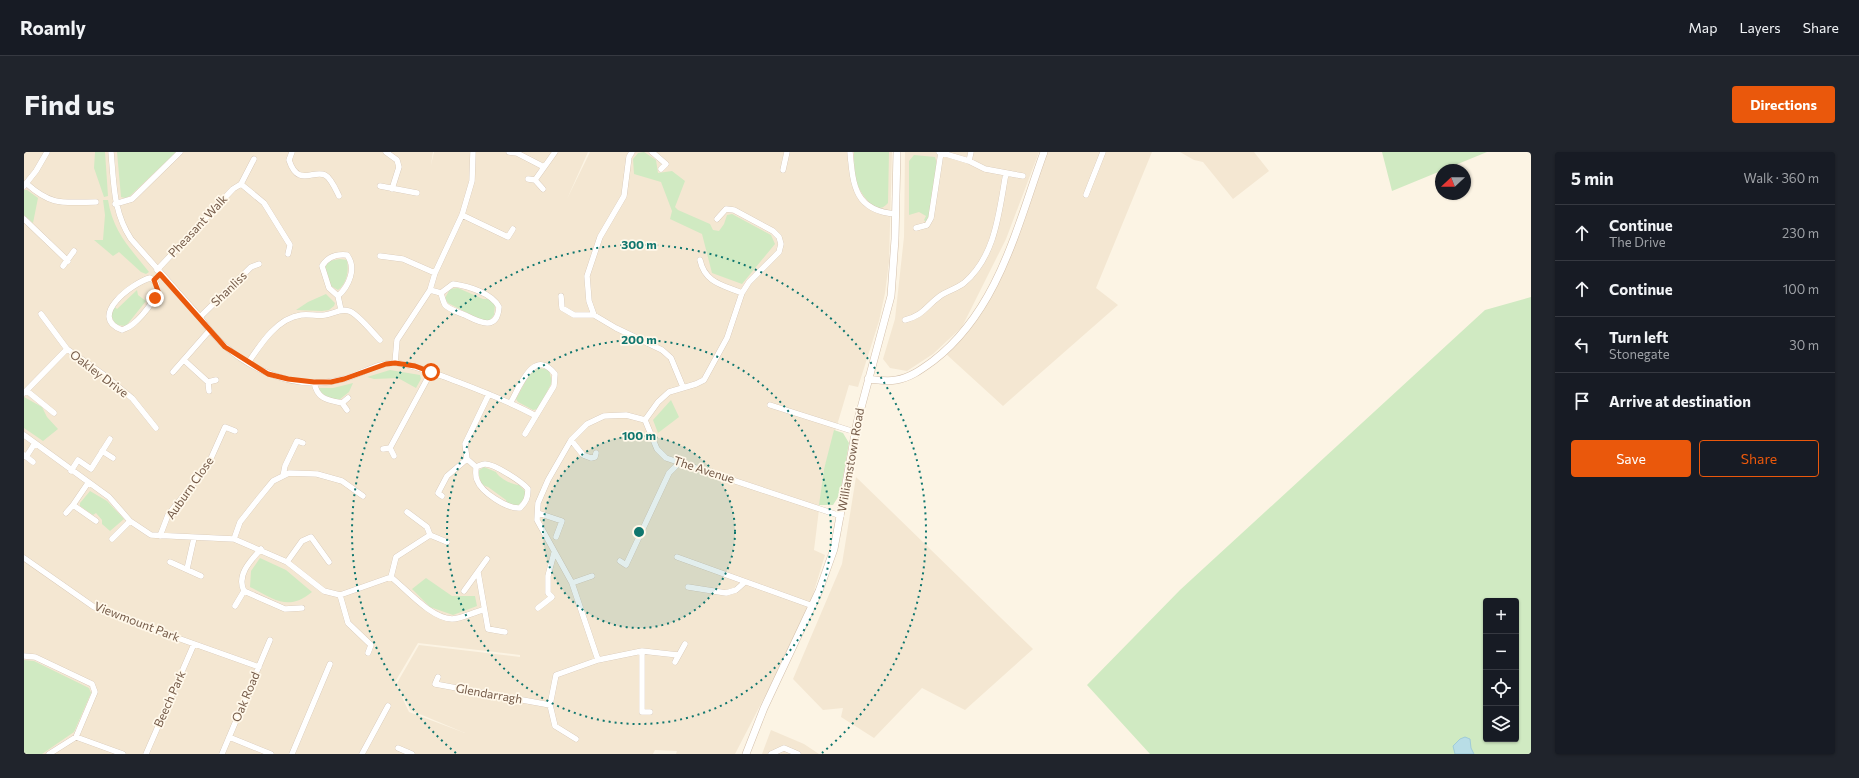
<!DOCTYPE html>
<html lang="en">
<head>
<meta charset="utf-8">
<style>
  :root { --surface:#171b24; --page:#20242c; --text:#f1f3f6; --muted:#9ea1a6; --line:#363941; --accent:#ea580c }
  body { margin:0; font-family:Commissioner,sans-serif; background:var(--page); color:var(--text) }
  .controls { position:absolute; right:12px; bottom:12px; display:grid; overflow:hidden; border-radius:4px; box-shadow:0 1px 3px #0004 }
  .controls button { width:36px; height:36px; display:grid; place-items:center; padding:0; border:0; border-bottom:1px solid var(--line); background:var(--surface); color:var(--text); font:20px sans-serif }
  .compass { position:absolute; left:1411px; top:12px; width:36px; height:36px; border-radius:50%; background:var(--surface); box-shadow:0 1px 3px #0004; rotate:248deg }
  .stop { position:absolute; width:12px; height:12px; margin:-9px; border:3px solid #ea580c; border-radius:50%; background:#fff }
  .stop.end { background:#ea580c; border-color:#fff; box-shadow:0 1px 4px #0008 }
  .list { margin:0; padding:0; list-style:none }
  h2 { display:flex; justify-content:space-between; align-items:center; height:52px; margin:0; padding:0 16px; font-size:17px }
  h2 small { font-size:13px; font-weight:400; color:var(--muted) }
  .list li { display:grid; grid-template-columns:26px 1fr auto; gap:12px; align-items:center; box-sizing:border-box; height:56px; padding:0 16px; border-top:1px solid var(--line) }
  .list b { display:block; font-size:15px; white-space:nowrap }
  .list p { margin:0; font-size:13px; white-space:nowrap; color:var(--muted) }
  .list em { font-size:13px; font-style:normal; color:var(--muted) }
  .actions { display:flex; gap:8px; padding:12px 16px }
  .actions a { flex:1; padding:9px 0; border:1px solid var(--accent); border-radius:4px; text-align:center; font-size:14px; color:var(--accent) }
  .actions .main { background:var(--accent); color:#fff }
  .icon { flex:none; width:22px; height:22px; fill:none; stroke:currentColor; stroke-width:2; stroke-linecap:round; stroke-linejoin:round }
  .map { position:relative; flex:none; width:1507px; height:602px; overflow:hidden; border-radius:4px }
  header { display:flex; align-items:center; gap:24px; box-sizing:border-box; height:56px; padding:0 20px; background:var(--surface); border-bottom:1px solid var(--line) }
  header strong { font-size:19px }
  nav { display:flex; gap:22px; margin-inline-start:auto; font-size:14px }
  .intro { display:flex; align-items:center; justify-content:space-between; box-sizing:border-box; height:96px; padding:0 24px }
  h1 { margin:0; font-size:28px }
  .button { padding:10px 18px; border-radius:4px; background:var(--accent); color:#fff; font-size:14px; font-weight:700 }
  main { display:flex; gap:24px; padding:0 24px }
  aside { flex:1; background:var(--surface); border-radius:4px; box-shadow:0 1px 3px #0004 }
  .map>svg:first-child { display:block }
</style>
</head>
<body>
<header>
<strong>Roamly</strong>
<nav><a>Map</a><a>Layers</a><a>Share</a></nav>
</header>
<div class="intro"><h1>Find us</h1><a class="button">Directions</a></div>
<main>
<div class="map">
<svg width="1507" height="602" viewBox="0 0 1507 602">
  <rect width="100%" height="100%" fill="#fcf4e4"/>
  <path fill="#f4e7d2" fill-rule="evenodd" d="M0 0H409L407 13 410 0H564L543 47 566 0H868L865 110 861 141 855 169 834 235 825 233 800 317 790 398 801 403 787 449 768 492 711 602H652L653 599 631 598 629 602H0ZM394 491 496 503V505L395 493 373 531 386 558 441 581 385 560 371 530Z
    M881 0H1015L982 87 938 175 909 202 883 219 866 216 859 207 871 167 880 85Z
    M1023 0H1128L1072 136 1094 153 979 254 922 202 951 170 968 142Z
    M1156 0H1230L1245 19 1209 47 1179 10 1170 8Z
    M832 325 1009 497 941 558 898 536 850 586 817 565 819 556 799 558 769 527 818 412Z
    M747 578 780 592 795 602H738Z"/>
  <path fill="#d0eac2" fill-rule="evenodd" d="M71 0H81L84 44 80 45 70 16Z
    M93 0H152L106 44 101 46 97 45Z
    M620 0 632 8 634 21 648 19 661 29 651 55 654 58 686 72 689 78 695 79 700 72 703 63 708 62 747 83 751 92 718 132 688 121 678 82 646 67 648 59 637 30 610 22 609 7 614 1Z
    M830 0H865L864 51C862 53 859 56 856 56 846 56 834 37 832 29 830 20 830 9 830 0Z
    M1358 0H1463L1368 39Z
    M890 3 911 5 913 12 905 64 902 70 900 68 902 64 895 60 885 63V9Z
    M0 38H3L14 46 9 71 0 63Z
    M79 48H84C89 80 106 96 125 120L122 122 117 120 95 100 89 104 70 88H79L81 63Z
    M316 107 323 108C325 119 323 131 314 138L307 134 301 115 305 109Z
    M434 136 459 147H465L471 153 470 163 466 168 459 169 424 151 421 146 426 137Z
    M113 138 114 143 122 149 102 174 92 173C88 166 85 162 91 155L93 157Z
    M302 142 311 151 310 154 305 158 298 159 272 158 284 150Z
    M1507 145V602H1126L1063 533 1156 438 1461 158ZM1462 449H1492V587H1462Z
    M515 216 525 218 528 230 514 257 509 258 494 250 492 247 505 223Z
    M366 218 396 223 397 227 392 236 374 226 350 227 343 225Z
    M329 231 325 240 315 248 298 244 295 240V236H309Z
    M0 245 18 255 23 265 34 277 19 289 0 276Z
    M647 248 655 265 634 281 629 268Z
    M810 278 819 281 825 291 816 342 809 353H795L800 317Z
    M460 315 472 320C475 326 488 333 495 333L501 339C501 346 499 350 493 354L483 351 482 348 464 335 461 334 457 331 454 319Z
    M66 339 83 349 100 367 86 379 78 372V368L72 361 69 363 56 354V351Z
    M236 406 262 418 288 440C264 460 250 447 226 435L227 419Z
    M402 426 428 444H451L453 454 429 463 406 455 388 437Z
    M0 508 10 509 65 536 67 541 50 580 18 602H0Z"/>
  <path fill="#b8dde6" stroke="#9fcbd8" d="M1441 585 1446 587 1447 596 1450 602H1431L1429 594 1436 587Z"/>
  <g fill="none" stroke-linecap="round" stroke-linejoin="round">
    <g stroke="#d0bfad" stroke-width="6">
      <path id="street" d="M87 0C90 31 89 60 107 87L176 165C206 210 264 242 319 227 336 223 354 210 371 211 388 212 405 220 421 225 452 237 483 248 512 264
        M268 0 265 8C274 36 290 17 301 23 307 26 312 38 315 44
        M362 0 373 8 375 15 368 37
        M485 0 493 1 520 15
        M628 0 642 12 637 17
        M826 0C829 34 831 59 872 62
        M915 0 945 9 961 17 999 24
        M945 9 947 0
        M759 18 763 0
        M504 27 511 28 519 37
        M511 28 531 0
        M3 32C29 55 40 50 72 50
        M217 32 240 51 266 93 264 102
        M0 34 12 19 23 0
        M356 34 393 41
        M1062 43 1079 0
        M91 52 108 47 156 0
        M438 63 484 85 489 77
        M0 67 44 109
        M892 76 903 73 907 66 917 0
        M356 104 379 107 411 121
        M676 108C681 131 699 133 718 141
        M39 114 50 99
        M133 118 209 37 217 32 230 7
        M126 126C146 134 118 165 109 172 106 175 102 176 98 178 63 165 108 131 126 126Z
        M406 138 417 141 429 132C444 134 468 141 475 155 473 180 455 170 441 163 434 160 426 158 421 153 419 149 418 145 417 141
        M314 144C325 134 333 116 323 103 313 102 304 104 298 114L305 136 314 144 317 158
        M537 144 538 156 550 163H570L592 176 638 198 647 206 659 235
        M17 162 43 197 80 223 108 246 132 276
        M570 163 565 149 563 124 576 85 600 44 605 5 608 0
        M176 165 227 115 235 112
        M881 168C900 163 901 155 916 144 923 139 932 137 940 131 972 104 975 59 982 21
        M161 209 184 230 185 239
        M224 211C236 193 253 166 277 163 285 162 293 164 301 163 310 162 316 156 325 159 333 161 349 181 356 188
        M371 211 373 188 406 138 411 121 438 63 448 29 449 0
        M149 220 185 179
        M184 230 192 228
        M290 230C293 247 303 248 318 251L324 246
        M3 239 30 261
        M0 241 43 197
        M487 250C496 234 510 195 531 222L530 234 501 282
        M318 251 323 258
        M746 253 831 280
        M621 268 634 250 645 240 672 232 680 228 703 186 718 141 725 130 755 100 757 92 755 85 749 79 710 58 702 57 693 67
        M0 283 85 345 106 369 127 383 210 387 263 410 300 439 316 443 367 425
        M547 288 559 303 567 306 571 305 572 301
        M366 296 370 304
        M359 297 366 296 407 220
        M78 299 89 306
        M0 303 9 310
        M2 305 11 291
        M452 315C455 314 458 312 461 312 471 312 498 330 504 337 504 346 502 350 496 356 483 357 457 340 453 328 451 324 452 320 452 315L443 307 441 292 465 242
        M47 319 54 308 67 317 86 287
        M259 324 261 314 273 289 279 291
        M64 331 49 353 72 369
        M418 344 414 341 423 324 443 307
        M383 360 403 375 406 383
        M42 361 49 353
        M514 361 538 369 532 385
        M406 383 423 390
        M136 384 144 363 184 313 201 275 211 279
        M88 387 106 369
        M210 387 216 370 235 346 249 329 265 321 293 322 318 329 339 344
        M237 397C227 408 212 423 220 439L261 457 278 456
        M653 405 789 454
        M0 406 70 455 103 468 235 515
        M596 409 602 413 645 321 656 310
        M146 410 177 424
        M263 410 278 389 287 385 305 410
        M163 417 170 386
        M454 420 464 477 481 480
        M367 425C384 439 407 466 428 467 437 467 450 460 459 458
        M367 425 372 405 406 383
        M548 431 568 424
        M664 435 702 441 712 438 721 430
        M440 439 463 407
        M316 443 324 471 347 493 344 501
        M211 454 220 439
        M514 456 528 445 524 441V424L530 401
        M618 499V560H626
        M0 504 11 505 68 532 71 540 52 585
        M574 508 548 431 513 368 514 351 524 328 547 288 563 272 580 264 602 263 621 268 633 297 642 306 817 364
        M651 510 661 492
        M414 525 411 532 526 553
        M205 585 247 602
        M552 587 531 574 526 553 532 523 574 508 618 499 654 503
        M374 596 388 602
        M25 602 52 585 99 602
        M122 602 170 492
        M198 602 246 488
        M268 602 306 512
        M338 602 364 554
        M747 602 760 596 774 602"/>
    </g>
    <g stroke="#d3bfaa" stroke-width="8">
      <path id="secondary" d="M844 227C853 228 863 230 872 228 886 226 898 217 909 209 975 158 993 74 1020 0
        M722 602 740 556 795 439 810 397 833 271 867 144 871 87 873 0"/>
    </g>
    <use href="#street" stroke="#fff" stroke-width="5.5"/>
    <use href="#secondary" stroke="#fff" stroke-width="7"/>
  </g>
  <g fill="none" stroke-linecap="round" stroke-linejoin="round">
    <path stroke="#ea580c" stroke-width="5" d="M131 146 134 139 130 128 136 122 201 195 244 222 264 227 290 230H307L320 227 362 212 371 211 391 214 407 220"/>
  </g>
  <circle cx="615" cy="380" r="96" fill="#0f766e" fill-opacity=".12"/>
  <g fill="none" stroke="#0f766e" stroke-width="2" stroke-dasharray="2 4">
    <circle cx="615" cy="380" r="96"/>
    <circle cx="615" cy="380" r="192"/>
    <path d="M432 601A287 287 0 1 1 798 601"/>
  </g>
  <g text-anchor="middle" stroke-width="3.5" stroke-linejoin="round" paint-order="stroke">
    <g font-size="12" fill="#755b49" stroke="#fff8ea">
      <text transform="translate(174 74) rotate(-47)" y="4">Pheasant Walk</text>
      <text transform="translate(205 137) rotate(-44)" y="4">Shanliss</text>
      <text transform="translate(75 222) rotate(37)" y="4">Oakley Drive</text>
      <text transform="translate(827 308) rotate(-80)" y="4">Williamstown Road</text>
      <text transform="translate(680 318) rotate(18)" y="4">The Avenue</text>
      <text transform="translate(166 336) rotate(-55)" y="4">Auburn Close</text>
      <text transform="translate(113 470) rotate(21)" y="4">Viewmount Park</text>
      <text transform="translate(465 542) rotate(10)" y="4">Glendarragh</text>
      <text transform="translate(222 545) rotate(-67)" y="4">Oak Road</text>
      <text transform="translate(146 547) rotate(-66)" y="4">Beech Park</text>
    </g>
  </g>
  <circle cx="615" cy="380" r="6" fill="#0f766e" stroke="#fff8ea" stroke-width="2"/>
  <g font-size="12" text-anchor="middle" font-weight="bold" fill="#0f766e" stroke="#fff8ea" stroke-width="3.5" stroke-linejoin="round" paint-order="stroke">
    <text x="615" y="97">300 m</text>
    <text x="615" y="192">200 m</text>
    <text x="615" y="288">100 m</text>
  </g>
</svg>
<div class="controls">
<button>+</button>
<button>−</button>
<button><svg class="icon" aria-label="locate" viewBox="0 0 24 24"><circle cx="12" cy="12" r="6"/><path d="M12 2v4M12 18v4M2 12h4M18 12h4"/></svg></button>
<button><svg class="icon" aria-label="layers" viewBox="0 0 24 24"><path d="M12 4l9 5-9 5-9-5zM3 14l9 5 9-5"/></svg></button>
</div>
<svg class="compass" viewBox="-18 -18 36 36"><path d="M0-13l5 13h-10z" fill="#e53935"/><path d="M0 13l5-13h-10z" fill="#9ea1a6"/></svg>
<div class="stop" style="left:407px;top:220px"></div>
<div class="stop end" style="left:131px;top:146px"></div>
</div>
<aside>
<h2>5 min<small>Walk · 360 m</small></h2>
<ul class="list">
<li><svg class="icon" aria-label="ahead" viewBox="0 0 24 24"><path d="M12 20V5M6 11l6-6 6 6"/></svg><div><b>Continue</b><p>The Drive</p></div><em>230 m</em></li>
<li><svg class="icon" aria-label="ahead" viewBox="0 0 24 24"><path d="M12 20V5M6 11l6-6 6 6"/></svg><div><b>Continue</b></div><em>100 m</em></li>
<li><svg class="icon" aria-label="left" viewBox="0 0 24 24"><path d="M17 20v-9H6M10 6l-5 5 5 5"/></svg><div><b>Turn left</b><p>Stonegate</p></div><em>30 m</em></li>
<li><svg class="icon" aria-label="arrive" viewBox="0 0 24 24"><path d="M6 21V4h12l-3 4 3 4H6"/></svg><div><b>Arrive at destination</b></div></li>
</ul>
<div class="actions"><a class="main">Save</a><a>Share</a></div>
</aside>
</main>
</body>
</html>
